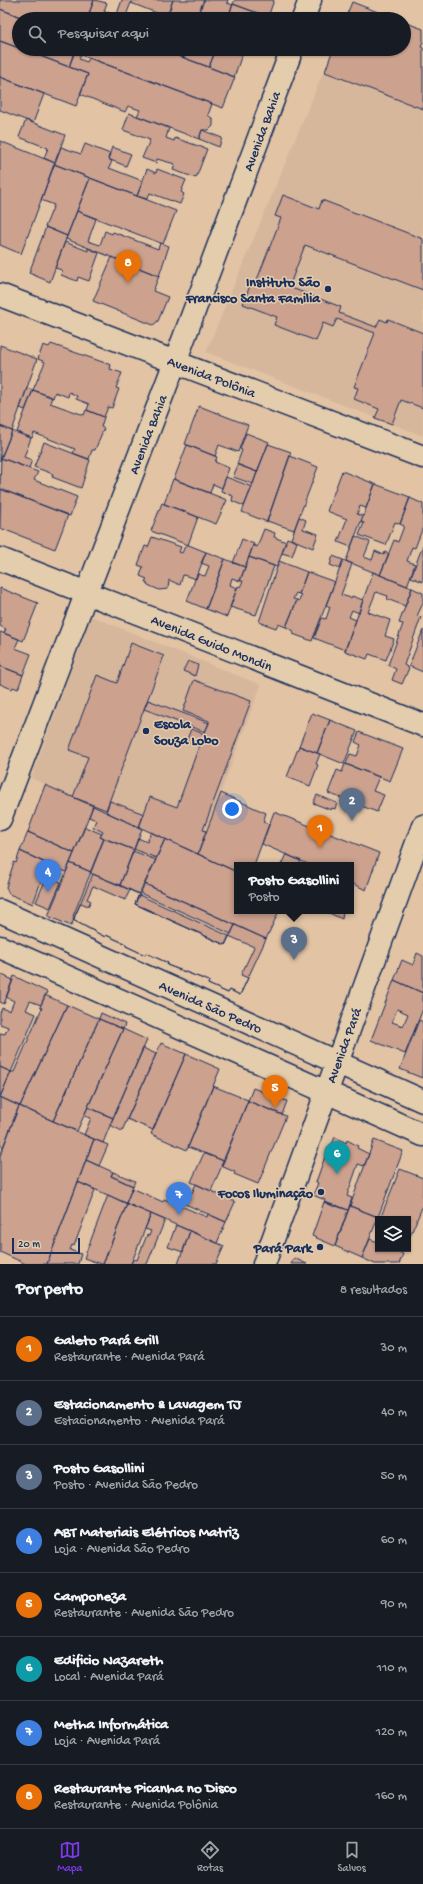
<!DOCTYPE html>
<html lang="pt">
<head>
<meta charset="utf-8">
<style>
  :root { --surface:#171b24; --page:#242831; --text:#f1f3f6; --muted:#9ea1a6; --line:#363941; --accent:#7c3aed }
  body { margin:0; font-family:"Gochi Hand",sans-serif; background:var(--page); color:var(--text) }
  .controls { position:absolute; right:12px; bottom:12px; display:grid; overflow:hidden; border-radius:0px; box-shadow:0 1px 3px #0004 }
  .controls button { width:36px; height:36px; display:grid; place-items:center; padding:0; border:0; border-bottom:1px solid var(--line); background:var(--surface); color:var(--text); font:20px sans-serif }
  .scale { position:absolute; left:12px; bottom:10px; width:68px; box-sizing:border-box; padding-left:4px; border:2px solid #1b2f5e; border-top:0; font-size:11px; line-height:14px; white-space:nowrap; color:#1b2f5e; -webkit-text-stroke:3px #e3cdac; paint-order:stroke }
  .you { position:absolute; left:232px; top:809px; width:14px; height:14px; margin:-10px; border:3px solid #fff; border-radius:50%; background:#1a73e8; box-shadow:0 0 0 6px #1a73e833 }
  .badge { display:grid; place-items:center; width:26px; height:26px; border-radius:50%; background:var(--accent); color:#fff; font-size:13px; font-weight:700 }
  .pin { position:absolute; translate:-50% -33px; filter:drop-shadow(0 1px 2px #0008) }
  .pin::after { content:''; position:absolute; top:21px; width:14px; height:12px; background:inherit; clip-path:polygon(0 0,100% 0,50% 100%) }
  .popup { position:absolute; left:234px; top:862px; width:120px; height:52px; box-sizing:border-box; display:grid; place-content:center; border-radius:0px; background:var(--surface); filter:drop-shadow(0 1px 3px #0005); font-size:13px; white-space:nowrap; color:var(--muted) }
  .popup b { font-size:15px; color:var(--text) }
  .popup::after { content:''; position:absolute; left:50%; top:100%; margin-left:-8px; border:8px solid transparent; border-top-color:var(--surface) }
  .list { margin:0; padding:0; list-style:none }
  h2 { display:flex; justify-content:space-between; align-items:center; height:52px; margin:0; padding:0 16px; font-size:17px }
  h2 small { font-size:13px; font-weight:400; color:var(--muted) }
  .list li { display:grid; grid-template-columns:26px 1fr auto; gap:12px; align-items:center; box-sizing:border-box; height:64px; padding:0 16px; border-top:1px solid var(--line) }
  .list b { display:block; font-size:15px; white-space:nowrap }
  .list p { margin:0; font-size:13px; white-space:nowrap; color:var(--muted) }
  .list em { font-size:13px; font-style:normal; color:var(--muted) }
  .icon { flex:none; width:22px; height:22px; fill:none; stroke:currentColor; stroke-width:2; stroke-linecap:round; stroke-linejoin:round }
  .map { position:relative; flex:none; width:423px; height:1264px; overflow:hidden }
  .search { position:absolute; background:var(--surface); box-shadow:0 1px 3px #0004; left:12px; right:12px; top:12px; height:44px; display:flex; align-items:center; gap:10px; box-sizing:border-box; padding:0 14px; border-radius:22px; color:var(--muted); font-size:15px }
  .sheet { height:564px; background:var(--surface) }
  nav { display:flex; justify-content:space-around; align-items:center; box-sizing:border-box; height:56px; border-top:1px solid var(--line); background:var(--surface); font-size:11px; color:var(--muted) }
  nav a { display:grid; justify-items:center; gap:2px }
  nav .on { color:var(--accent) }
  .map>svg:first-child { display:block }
</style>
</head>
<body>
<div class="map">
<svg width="423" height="1264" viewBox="0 0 423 1264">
  <rect width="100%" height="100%" fill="#e2c4a4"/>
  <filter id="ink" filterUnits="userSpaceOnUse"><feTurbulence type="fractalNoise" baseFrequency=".025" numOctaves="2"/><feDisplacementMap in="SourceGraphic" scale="8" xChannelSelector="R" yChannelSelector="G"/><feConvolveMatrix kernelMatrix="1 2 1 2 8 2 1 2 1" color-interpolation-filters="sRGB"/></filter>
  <g filter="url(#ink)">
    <path fill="#d7b79c" d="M423 29V436L206 352 333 49H404Z
      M91 616 261 685 198 854 31 778Z"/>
    <path fill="#cca18e" stroke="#1b2f5e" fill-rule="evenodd" d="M0 0H94L87 19H26L0 9Z
      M94 0 107 3 104 11 125 19H87Z
      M122 0H132L125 18 117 14Z
      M132 0H173L167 17 131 3Z
      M173 0H204L196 19H166Z
      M204 0H228L227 3 233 5 227 19H196Z
      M235 0H274L268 17 233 4Z
      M352 2 396 19H345Z
      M233 4 258 13 256 19H227Z
      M0 9 26 19H19V48L0 41Z
      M404 22 423 29V41L421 47 423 48V109L325 72 333 49H404Z
      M0 41 88 74 76 106 0 77Z
      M22 49H76L69 67Z
      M76 49H160L235 77 223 108 81 55 74 52Z
      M160 49H185L182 57Z
      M185 49H216L209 67 182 57Z
      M216 49H244L234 77 209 67Z
      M74 52 81 55 79 59 87 62 89 58 212 104 208 115 213 119V126L209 130H202L199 139 137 116 140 110 128 106 125 112 80 94 88 74 69 67Z
      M0 77 44 94 33 123 0 110Z
      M129 113 169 128 166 138 174 141 175 138 207 149 196 178 173 170 175 164 157 159 156 163 142 158 150 140 123 130Z
      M26 120 65 135 55 163 44 158 48 148 19 137Z
      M202 130 222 138 219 147 199 139Z
      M0 141 55 163 21 254 0 245Z
      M85 144 110 154 108 159 112 161 109 168 143 181 137 196 54 164 61 147 81 154Z
      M112 147 131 154 126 166 108 159Z
      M54 164 90 178 67 236 45 227 54 205 41 200Z
      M147 169 156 173 157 169 186 180 181 192 184 194 180 204 150 193 147 199 137 196Z
      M90 178 176 211 163 244 77 211Z
      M283 195 319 209 322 200 423 239V290L305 245 289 287 341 307 339 313 376 327 380 319 387 322 388 319 423 333V408L401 400 392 424 375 418 379 409 354 399 358 388 354 387 375 333 337 319 333 327 323 323 316 341 274 325 277 317 243 304 251 283 255 285 281 218 275 216Z
      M77 211 96 219 88 241 100 245 105 231 112 234 113 232 158 249 160 243 169 246 159 276 66 239Z
      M46 227 67 236 50 282 29 273Z
      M65 242 88 251V248L99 253 89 281 78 277 77 281 61 275 62 270 55 268Z
      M112 257 159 276 153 291 168 297 158 321 153 325 93 301Z
      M51 344 111 365 110 369 122 373 116 388 119 389 112 408 108 407 104 417 87 410 89 404 76 399 77 396 69 392 68 397 55 392 53 398 33 390 45 362 38 359 43 345 49 347Z
      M0 345 37 359 12 431 0 426Z
      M27 388 33 390 25 410 20 408Z
      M33 390 52 397 50 403 84 415 86 410 104 417 101 427 104 428 95 450H92L89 459 73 453 75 449 34 433 32 438 17 432Z
      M199 406 248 425 238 452 219 445 215 456 185 444Z
      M0 426 12 431 0 461Z
      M12 431 31 438 24 457 32 460 29 468 1 458Z
      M246 433 269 442 257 472 237 464 242 450 240 449Z
      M44 442 90 460 81 488 52 477 53 474 34 467Z
      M268 444 291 452 267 522 242 512Z
      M187 445 217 457 215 462 229 468 222 488 213 484 210 493 174 479Z
      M290 456 318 467 294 530 267 521Z
      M1 458 38 472 34 480 77 497 70 516 0 489Z
      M238 465 257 472 253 484 233 477Z
      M342 471 375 484 366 508 360 506 357 514 363 516 351 547 338 542 347 519 327 511Z
      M226 477 252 487 244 506 232 501 233 496 221 491Z
      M173 479 227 500 216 524 164 504Z
      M375 484 410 497 400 524 395 522 386 545 359 535 364 523 361 522Z
      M1 489 68 515 55 549 0 528Z
      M410 498 423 504V527L415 548 412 547 407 561 415 564 407 586 380 575 394 540 398 542 404 526 400 524Z
      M162 503 198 517 188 545 151 531Z
      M299 517 306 520 303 529 318 534 313 548 291 539Z
      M264 529 275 533 274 537 286 542 277 567 249 557 253 545 257 547Z
      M355 536 370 542 364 557 372 560 375 551 384 555 385 552 389 554 380 575 346 561Z
      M152 537 181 547 179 552 182 553 186 544 206 552 196 579 183 575 180 585 169 580 168 589 159 590 148 585 145 581 147 579 140 576 143 567 138 565 145 546 148 547Z
      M287 538 297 542 292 556 282 553Z
      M242 539 254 544 245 567 233 563Z
      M423 545V582L411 577Z
      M206 552 225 559 206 609 187 601 197 574 205 576 209 566 201 563Z
      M333 556 343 560 340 569 330 565Z
      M249 557 274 566 256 615 230 607 238 586 240 587 243 581H240Z
      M225 559 245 567 240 581 232 578 230 585 237 588 227 617 206 609Z
      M343 560 352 564 341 595 351 598 352 596 363 600 359 613 352 610 349 617 356 620 345 650 314 638 322 618 326 619 330 607 326 605Z
      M279 561 307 572 299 594 296 593 293 599 297 600 286 627 278 624 276 628 259 622Z
      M307 572 335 582 312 641 293 634 294 631 286 627 297 600 299 601 301 595 299 594Z
      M373 572 412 588 405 606 387 599 388 596 376 592 368 612 390 620 385 636 394 639 386 660 369 654 367 659 345 651Z
      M0 588 38 603 23 641 4 633 6 629 0 626Z
      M412 588 423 593V603L417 616 421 617 404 665 409 668 402 684 392 680 396 669 388 665 403 624 399 623Z
      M423 630V672L409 666Z
      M0 632 19 639 15 648 31 654 23 675 0 666Z
      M131 643 164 656 106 810 73 797 88 757 69 750 97 675 117 683Z
      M188 661 198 665 195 676 183 671Z
      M0 666 23 675 18 689 13 687 12 689 0 684Z
      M194 680 251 701 203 830 206 831 198 854 139 827 150 797 177 807 199 746 186 742 191 729 204 734 209 723V721L183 711Z
      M148 700 209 723 205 732 144 709Z
      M312 713 330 720 317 753 299 746Z
      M330 720 357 731 344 764 317 753Z
      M359 732 403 749 390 781 346 764 350 754 357 756 361 745 355 742Z
      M299 746 320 754 316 764 318 765 310 786 287 777Z
      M345 764 379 777 373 791 384 795 377 812 328 793 337 770 342 772Z
      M45 785 93 806 74 853 28 832Z
      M221 793 266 813 263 822 269 824 254 865H237V872L198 854Z
      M317 795 337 803 335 809 332 808 331 810 313 803Z
      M110 801 144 814 139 827 106 812Z
      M93 806 142 829 134 850 100 837 103 832 93 827 96 820 89 817Z
      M274 812 379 853 366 890 351 883V865H310L262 844Z
      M85 827 102 834 100 837 104 839 91 872 70 863Z
      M28 832 74 853 66 872 20 851Z
      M151 832 165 839 156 858 134 849 138 838 147 842Z
      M104 838 134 850 120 885 90 873Z
      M165 839 237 872V911H279L266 939 145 884Z
      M20 851 47 864 33 904 9 894 6 887 14 862 16 863Z
      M133 851 156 860 139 894 120 885Z
      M286 854 301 861 299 865H281Z
      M70 863 91 872 73 916 75 917 71 926 48 916Z
      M93 874 139 894 135 904 225 945 235 925 266 939 240 995 230 990 228 993 208 984 209 981 167 965 168 963 146 953 145 955 126 946V944L106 935 105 937 73 920Z
      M47 876 61 882 50 908 36 902Z
      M145 884 235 925 231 934 140 893Z
      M93 886 125 900 130 890 139 894 135 904 225 945 229 936 254 947 241 975 248 978 240 995 230 990 228 993 208 984 209 981 167 965 168 963 146 953 145 955 126 946V944L106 935 105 937 73 920 81 903 88 906 91 901 87 899Z
      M139 895 229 936 225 945 135 904Z
      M325 911H343L342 919Z
      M417 953 423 956V993L394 980 402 960 413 965Z
      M0 974 13 980 4 1004 0 1002Z
      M14 976 47 992 41 1005 30 1001 26 1010 36 1014 11 1072 0 1067V1033L5 1034 8 1027 0 1024V1013L2 1008 10 1011 14 1001 6 997Z
      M394 980 423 993V1009L405 1054 371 1040ZM397 1009 408 1014 403 1026 392 1022Z
      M45 995 67 1005 20 1106 0 1097 11 1072H14L42 1008 40 1007Z
      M67 1005 99 1019 53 1121 20 1106Z
      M101 1013 125 1024 123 1029 99 1019Z
      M99 1019 123 1029 77 1131 53 1121Z
      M419 1020 423 1022 422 1078 400 1069Z
      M123 1029 147 1040 113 1118 88 1107Z
      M161 1043 186 1054 153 1130 127 1119Z
      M143 1048 156 1054 122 1131 110 1125Z
      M186 1054 220 1069 187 1150 151 1134Z
      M0 1067 11 1072 0 1097Z
      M213 1086 248 1100 224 1161 188 1147Z
      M253 1088 287 1101 282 1115 248 1101Z
      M0 1097 19 1106 3 1147 0 1145Z
      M248 1101 286 1116 258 1184 234 1174 235 1172 221 1166Z
      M19 1106 94 1139 47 1264H26L0 1252V1156Z
      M88 1107 113 1118 103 1143 84 1135 91 1118 84 1116Z
      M335 1137 346 1143 347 1140 358 1146 357 1148 369 1154 364 1166 358 1164 347 1196 352 1198 348 1210 336 1205 335 1207 324 1202 325 1200 313 1195 318 1183 316 1182 328 1148 330 1149Z
      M94 1139 108 1145 99 1166 86 1160Z
      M374 1140 403 1151 378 1217 350 1206Z
      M204 1153 224 1161 211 1191 191 1182Z
      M86 1160 113 1172 111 1176 133 1186 126 1203 78 1182Z
      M400 1169 423 1178V1205L408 1241V1219H380Z
      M113 1172 135 1181 133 1186 111 1176Z
      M78 1182 95 1190 74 1246 72 1245 70 1250 81 1254 78 1264H47Z
      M196 1184 235 1202 226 1222 183 1203 189 1191 192 1193Z
      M132 1188 163 1202 164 1199 207 1217 208 1214 226 1222 217 1243 126 1203Z
      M108 1195 127 1204 103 1264H101L84 1258Z
      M324 1202 348 1210 335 1246 312 1236Z
      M127 1204 151 1214 131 1264H103Z
      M350 1206 378 1217 362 1258 335 1246Z
      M151 1214 165 1220 147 1264H131L133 1259 137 1260 147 1235 149 1236 151 1231 145 1229Z
      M176 1225 190 1231 183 1252 168 1247Z
      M190 1231 224 1246 216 1264H178Z
      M370 1239 378 1242V1249H393L403 1254 399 1264H375L362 1258Z
      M294 1258 307 1264H291Z"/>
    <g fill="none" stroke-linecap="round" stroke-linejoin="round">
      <g stroke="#1b2f5e" stroke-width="25">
        <path id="minor" d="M303 19 310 0
          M0 295 423 457
          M0 559 423 725
          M0 819 175 362 292 49"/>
      </g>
      <g stroke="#1b2f5e" stroke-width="25">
        <path id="tertiary" d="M0 911 423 1101
          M0 947 423 1135
          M264 1264 423 826"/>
      </g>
      <use href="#minor" stroke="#e3cdac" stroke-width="22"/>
      <use href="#tertiary" stroke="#e3cdac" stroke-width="22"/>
    </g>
  </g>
  <g fill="#1b2f5e" stroke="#e3cdac" stroke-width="1.5">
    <circle cx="328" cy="289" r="4"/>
    <circle cx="146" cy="731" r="4"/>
    <circle cx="321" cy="1192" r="4"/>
    <circle cx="320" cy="1247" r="4"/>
  </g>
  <g text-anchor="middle" stroke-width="3" stroke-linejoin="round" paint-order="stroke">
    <g font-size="14" fill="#1b2f5e" stroke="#e3cdac">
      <text transform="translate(261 131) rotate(-70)" y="5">Avenida Bahia</text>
      <text transform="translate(212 376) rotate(21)" y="5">Avenida Polônia</text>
      <text transform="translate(147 434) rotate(-69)" y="5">Avenida Bahia</text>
      <text transform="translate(212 642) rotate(22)" y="5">Avenida Guido Mondin</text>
      <text transform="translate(211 1006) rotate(24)" y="5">Avenida São Pedro</text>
      <text transform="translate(343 1045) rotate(-70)" y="5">Avenida Pará</text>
    </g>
    <g font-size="14" font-weight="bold" fill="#1b2f5e" stroke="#e3cdac" text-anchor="end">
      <text x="320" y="286">Instituto São<tspan x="320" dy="16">Francisco Santa Familia</tspan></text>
      <text x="154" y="728" text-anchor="start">Escola<tspan x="154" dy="16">Souza Lobo</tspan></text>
      <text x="313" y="1197">Focos Iluminação</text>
      <text x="312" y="1252">Pará Park</text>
    </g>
  </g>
</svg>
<div class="controls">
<button><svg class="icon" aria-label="layers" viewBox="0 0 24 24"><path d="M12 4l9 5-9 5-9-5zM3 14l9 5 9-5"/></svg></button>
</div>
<div class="scale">20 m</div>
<div class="you"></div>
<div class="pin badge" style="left:320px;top:848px;background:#e8710a">1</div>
<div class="pin badge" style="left:352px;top:821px;background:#5c6f8a">2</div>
<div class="pin badge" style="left:294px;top:960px;background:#5c6f8a">3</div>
<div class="popup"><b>Posto Gasollini</b>Posto</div>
<div class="pin badge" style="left:48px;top:892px;background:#3f7fe0">4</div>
<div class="pin badge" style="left:275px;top:1108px;background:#e8710a">5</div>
<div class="pin badge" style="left:337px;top:1174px;background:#0f9aa8">6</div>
<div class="pin badge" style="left:179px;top:1215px;background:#3f7fe0">7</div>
<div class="pin badge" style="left:128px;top:283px;background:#e8710a">8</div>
<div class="search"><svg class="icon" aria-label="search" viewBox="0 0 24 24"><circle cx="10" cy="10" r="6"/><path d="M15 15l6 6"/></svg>Pesquisar aqui</div>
</div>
<section class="sheet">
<h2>Por perto<small>8 resultados</small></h2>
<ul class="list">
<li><span class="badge" style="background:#e8710a">1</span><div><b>Galeto Pará Grill</b><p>Restaurante · Avenida Pará</p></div><em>30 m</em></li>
<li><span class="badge" style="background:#5c6f8a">2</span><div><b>Estacionamento &amp; Lavagem TJ</b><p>Estacionamento · Avenida Pará</p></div><em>40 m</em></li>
<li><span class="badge" style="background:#5c6f8a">3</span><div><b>Posto Gasollini</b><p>Posto · Avenida São Pedro</p></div><em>50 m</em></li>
<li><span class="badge" style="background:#3f7fe0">4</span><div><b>ABT Materiais Elétricos Matriz</b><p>Loja · Avenida São Pedro</p></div><em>60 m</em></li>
<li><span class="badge" style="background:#e8710a">5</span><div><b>Camponeza</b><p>Restaurante · Avenida São Pedro</p></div><em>90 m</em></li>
<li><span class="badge" style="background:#0f9aa8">6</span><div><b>Edificio Nazareth</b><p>Local · Avenida Pará</p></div><em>110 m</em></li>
<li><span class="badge" style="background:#3f7fe0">7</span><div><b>Metha Informática</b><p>Loja · Avenida Pará</p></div><em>120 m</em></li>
<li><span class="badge" style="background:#e8710a">8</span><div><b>Restaurante Picanha no Disco</b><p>Restaurante · Avenida Polônia</p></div><em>160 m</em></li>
</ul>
</section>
<nav>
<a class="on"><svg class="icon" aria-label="map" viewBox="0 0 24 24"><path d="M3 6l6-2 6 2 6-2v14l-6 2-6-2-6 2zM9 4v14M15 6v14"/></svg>Mapa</a>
<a><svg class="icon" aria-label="directions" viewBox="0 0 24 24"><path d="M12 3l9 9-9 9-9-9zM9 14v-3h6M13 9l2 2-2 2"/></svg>Rotas</a>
<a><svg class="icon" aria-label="saved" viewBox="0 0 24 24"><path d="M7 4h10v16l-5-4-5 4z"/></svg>Salvos</a>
</nav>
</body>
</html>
